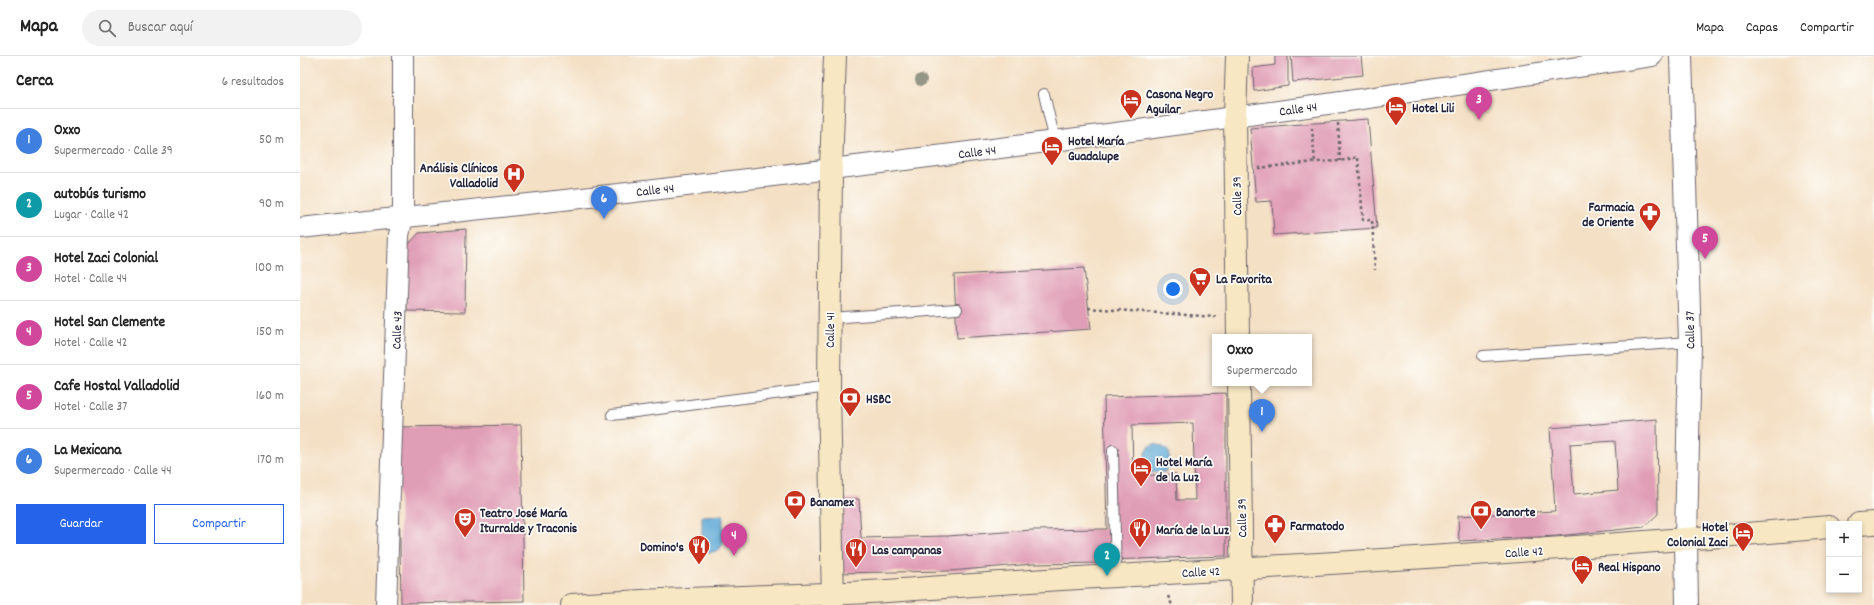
<!DOCTYPE html>
<html lang="es">
<head>
<meta charset="utf-8">
<style>
  :root { --surface:#fff; --page:#f2f2f2; --text:#222; --muted:#767676; --line:#e0e0e0; --accent:#2563eb }
  body { margin:0; font-family:Dekko,sans-serif; background:var(--page); color:var(--text) }
  .controls { position:absolute; right:12px; bottom:12px; display:grid; overflow:hidden; border-radius:0px; box-shadow:0 2px 6px #0003 }
  .controls button { width:36px; height:36px; display:grid; place-items:center; padding:0; border:0; border-bottom:1px solid var(--line); background:var(--surface); color:var(--text); font:20px sans-serif }
  .you { position:absolute; left:873px; top:233px; width:14px; height:14px; margin:-10px; border:3px solid #fff; border-radius:50%; background:#1a73e8; box-shadow:0 0 0 6px #1a73e833 }
  .badge { display:grid; place-items:center; width:26px; height:26px; border-radius:50%; background:var(--accent); color:#fff; font-size:13px; font-weight:700 }
  .pin { position:absolute; translate:-50% -33px; filter:drop-shadow(0 1px 2px #0008) }
  .pin::after { content:''; position:absolute; top:21px; width:14px; height:12px; background:inherit; clip-path:polygon(0 0,100% 0,50% 100%) }
  .popup { position:absolute; left:912px; top:278px; width:100px; height:52px; box-sizing:border-box; display:grid; place-content:center; border-radius:0px; background:var(--surface); filter:drop-shadow(0 1px 3px #0005); font-size:13px; white-space:nowrap; color:var(--muted) }
  .popup b { font-size:15px; color:var(--text) }
  .popup::after { content:''; position:absolute; left:50%; top:100%; margin-left:-8px; border:8px solid transparent; border-top-color:var(--surface) }
  .list { margin:0; padding:0; list-style:none }
  h2 { display:flex; justify-content:space-between; align-items:center; height:52px; margin:0; padding:0 16px; font-size:17px }
  h2 small { font-size:13px; font-weight:400; color:var(--muted) }
  .list li { display:grid; grid-template-columns:26px 1fr auto; gap:12px; align-items:center; box-sizing:border-box; height:64px; padding:0 16px; border-top:1px solid var(--line) }
  .list b { display:block; font-size:15px; white-space:nowrap }
  .list p { margin:0; font-size:13px; white-space:nowrap; color:var(--muted) }
  .list em { font-size:13px; font-style:normal; color:var(--muted) }
  .actions { display:flex; gap:8px; padding:12px 16px }
  .actions a { flex:1; padding:9px 0; border:1px solid var(--accent); border-radius:0px; text-align:center; font-size:14px; color:var(--accent) }
  .actions .main { background:var(--accent); color:#fff }
  .icon { flex:none; width:22px; height:22px; fill:none; stroke:currentColor; stroke-width:2; stroke-linecap:round; stroke-linejoin:round }
  .map { position:relative; flex:none; width:1574px; height:549px; overflow:hidden }
  header { display:flex; align-items:center; gap:24px; box-sizing:border-box; height:56px; padding:0 20px; background:var(--surface); border-bottom:1px solid var(--line) }
  header strong { font-size:19px }
  nav { display:flex; gap:22px; margin-inline-start:auto; font-size:14px }
  .search { width:280px; height:36px; background:var(--page); display:flex; align-items:center; gap:10px; box-sizing:border-box; padding:0 14px; border-radius:22px; color:var(--muted); font-size:15px }
  main { display:flex }
  aside { flex:1; background:var(--surface) }
  .map>svg:first-child { display:block }
</style>
</head>
<body>
<header>
<strong>Mapa</strong>
<div class="search"><svg class="icon" aria-label="search" viewBox="0 0 24 24"><circle cx="10" cy="10" r="6"/><path d="M15 15l6 6"/></svg>Buscar aquí</div>
<nav><a>Mapa</a><a>Capas</a><a>Compartir</a></nav>
</header>
<main>
<aside>
<h2>Cerca<small>6 resultados</small></h2>
<ul class="list">
<li><span class="badge" style="background:#3f7fe0">1</span><div><b>Oxxo</b><p>Supermercado · Calle 39</p></div><em>50 m</em></li>
<li><span class="badge" style="background:#0f9aa8">2</span><div><b>autobús turismo</b><p>Lugar · Calle 42</p></div><em>90 m</em></li>
<li><span class="badge" style="background:#d1479c">3</span><div><b>Hotel Zaci Colonial</b><p>Hotel · Calle 44</p></div><em>100 m</em></li>
<li><span class="badge" style="background:#d1479c">4</span><div><b>Hotel San Clemente</b><p>Hotel · Calle 42</p></div><em>150 m</em></li>
<li><span class="badge" style="background:#d1479c">5</span><div><b>Cafe Hostal Valladolid</b><p>Hotel · Calle 37</p></div><em>160 m</em></li>
<li><span class="badge" style="background:#3f7fe0">6</span><div><b>La Mexicana</b><p>Supermercado · Calle 44</p></div><em>170 m</em></li>
</ul>
<div class="actions"><a class="main">Guardar</a><a>Compartir</a></div>
</aside>
<div class="map">
<svg width="1574" height="549" viewBox="0 0 1574 549">
  <rect width="100%" height="100%" fill="#fdfcf7"/>
  <filter id="ink" filterUnits="userSpaceOnUse"><feTurbulence type="fractalNoise" baseFrequency=".025" numOctaves="2"/><feDisplacementMap in="SourceGraphic" scale="8" xChannelSelector="R" yChannelSelector="G"/><feConvolveMatrix kernelMatrix="1 2 1 2 8 2 1 2 1" color-interpolation-filters="sRGB"/></filter>
  <filter id="wash" filterUnits="userSpaceOnUse"><feTurbulence type="fractalNoise" baseFrequency=".012" numOctaves="4" result="noise"/><feDisplacementMap in="SourceGraphic" scale="16" xChannelSelector="R" yChannelSelector="G"/><feGaussianBlur stdDeviation="0.9" result="paint"/><feColorMatrix in="noise" values="0 0 0 0 0 0 0 0 0 0 0 0 0 0 0 0 0 1.4 0 .05"/><feComposite in="paint" operator="in"/></filter>
  <g filter="url(#wash)">
    <rect width="100%" height="100%" fill="#f4e0c5"/>
    <path fill="#5ea9d6" stroke="#406688" d="M854 388C874 393 871 400 865 416L848 417 845 398 850 390Z
      M423 459V488L419 494 409 497 402 490V460Z"/>
    <g id="blocks">
      <path fill="#e09db6" fill-rule="evenodd" d="M975 0H988V30L954 35 953 12 975 9Z
        M991 0H1061L1063 19 993 26Z
        M1068 63 1077 172 974 179 972 145 956 146 950 72Z
        M166 173 165 256 107 255V196L109 188 119 177Z
        M784 212 791 273 657 282 654 219Z
        M926 337V500L807 504V507L733 508 649 515 536 517 534 443H559L561 482 648 480 733 474 807 473 804 341ZM893 367 895 444H877L876 418 833 420 832 369Z
        M1357 363 1358 458 1344 471 1257 480 1159 485 1158 460 1255 455 1250 372ZM1315 385 1318 434 1274 438 1270 388Z
        M221 369 224 545 101 547 98 371Z"/>
    </g>
  </g>
  <g filter="url(#ink)">
    <use href="#blocks" fill-opacity="0" stroke="#6c646b" stroke-width="1"/>
    <g fill="none" stroke-linecap="round" stroke-linejoin="round">
      <g stroke="#6c646b" stroke-width="12">
        <path id="service" d="M744 38 755 85
          M530 262 657 253
          M1183 300 1390 286
          M312 359 529 331
          M813 394 816 520"/>
      </g>
      <g stroke="#6c646b" stroke-width="22">
        <path id="minor" d="M0 172C336 138 672 98 1007 51 1122 35 1237 17 1352 0
          M86 549 99 179 103 161V0"/>
      </g>
      <g stroke="#6c646b" stroke-width="24">
        <path id="tertiary" d="M1381 0 1390 286 1386 484 1387 549"/>
      </g>
      <g stroke="#6c646b" stroke-width="24">
        <path id="secondary" d="M937 0 935 61 938 281
          M939 327 942 549
          M1559 468 1574 467
          M272 549C371 542 470 541 569 536 651 531 733 524 816 520 1054 506 1292 492 1529 471
          M533 549 529 331 531 113 535 0"/>
      </g>
      <path stroke="#6c646b" stroke-width="2.5" stroke-dasharray="3 3" stroke-linecap="butt" d="M1038 67 1040 105
        M1012 72 1015 106
        M958 112 1015 106 1040 105 1058 101 1063 164H1072L1075 214
        M788 252 916 261
        M868 540 872 549"/>
      <use href="#service" stroke="#fff" stroke-width="10"/>
      <use href="#minor" stroke="#fff" stroke-width="20"/>
      <use href="#tertiary" stroke="#fff" stroke-width="22"/>
      <use href="#secondary" stroke="#f7e8c3" stroke-width="22"/>
    </g>
    <circle fill="#949688" cx="621" cy="24" r="6"/>
  </g>
  <defs>
    <g id="hotel-pin" transform="scale(1.15)"><path d="M0 17L-7.5 6A9.5 9.5 0 1 1 7.5 6Z" fill="#c8321e" stroke="#fdfcf7"/><path d="M-6-4.5h1.5V1H6V5H4.5V3h-9V5H-6ZM-4 0a1.8 1.8 0 1 1 3.6 0ZM.5 0V-2.5h3Q6-2.5 6 0Z" fill="#fff"/></g>
    <g id="hospital-pin" transform="scale(1.15)"><path d="M0 17L-7.5 6A9.5 9.5 0 1 1 7.5 6Z" fill="#c8321e" stroke="#fdfcf7"/><path d="M-5-5h3v3.5h4V-5h3V5h-3V1.5h-4V5h-3Z" fill="#fff"/></g>
    <g id="pharmacy-pin" transform="scale(1.15)"><path d="M0 17L-7.5 6A9.5 9.5 0 1 1 7.5 6Z" fill="#c8321e" stroke="#fdfcf7"/><path d="M-2-6h4v4h4v4h-4v4h-4v-4h-4v-4h4Z" fill="#fff"/></g>
    <g id="supermarket-pin" transform="scale(1.15)"><path d="M0 17L-7.5 6A9.5 9.5 0 1 1 7.5 6Z" fill="#c8321e" stroke="#fdfcf7"/><path d="M-6-5.5h2.5l.6 2H6L4.5 2H-2.5L-4.4-4H-6ZM-1.5 3.2a1.3 1.3 0 1 0 .1 0ZM3 3.2a1.3 1.3 0 1 0 .1 0Z" fill="#fff"/></g>
    <g id="bank-pin" transform="scale(1.15)"><path d="M0 17L-7.5 6A9.5 9.5 0 1 1 7.5 6Z" fill="#c8321e" stroke="#fdfcf7"/><path d="M-6-4H6V4H-6ZM0-2.3a2.3 2.3 0 1 0 0 4.6a2.3 2.3 0 1 0 0-4.6Z" fill="#fff"/></g>
    <g id="theatre-pin" transform="scale(1.15)"><path d="M0 17L-7.5 6A9.5 9.5 0 1 1 7.5 6Z" fill="#c8321e" stroke="#fdfcf7"/><path d="M-5-5.5Q0-4 5-5.5V0Q5 5 0 6Q-5 5-5 0ZM-3.3-2.5H-1v1.5H-3.3ZM1-2.5H3.3v1.5H1ZM-2.8 1Q0 5.5 2.8 1Z" fill="#fff"/></g>
    <g id="restaurant-pin" transform="scale(1.15)"><path d="M0 17L-7.5 6A9.5 9.5 0 1 1 7.5 6Z" fill="#c8321e" stroke="#fdfcf7"/><path d="M-5-6h1v4h1v-4h1v4h1v-4h1v5L-1.5 .5V6h-2V.5L-5-1ZM5-6V6H3V1.5H1.5Q1.5-4 5-6Z" fill="#fff"/></g>
  </defs>
  <g fill-rule="evenodd">
    <use href="#hotel-pin" x="831" y="44"/>
    <use href="#hotel-pin" x="1096" y="51"/>
    <use href="#hotel-pin" x="752" y="91"/>
    <use href="#hospital-pin" x="214" y="118"/>
    <use href="#pharmacy-pin" x="1350" y="157"/>
    <use href="#supermarket-pin" x="900" y="222"/>
    <use href="#bank-pin" x="550" y="342"/>
    <use href="#hotel-pin" x="841" y="412"/>
    <use href="#bank-pin" x="495" y="445"/>
    <use href="#bank-pin" x="1181" y="455"/>
    <use href="#theatre-pin" x="165" y="463"/>
    <use href="#pharmacy-pin" x="975" y="469"/>
    <use href="#restaurant-pin" x="840" y="473"/>
    <use href="#hotel-pin" x="1443" y="477"/>
    <use href="#restaurant-pin" x="399" y="490"/>
    <use href="#restaurant-pin" x="556" y="493"/>
    <use href="#hotel-pin" x="1282" y="510"/>
  </g>
  <g text-anchor="middle" stroke-width="3.5" stroke-linejoin="round" paint-order="stroke">
    <g font-size="13" font-weight="bold" fill="#22223b" stroke="#fdfcf7" text-anchor="start">
      <text x="846" y="42">Casona Negro<tspan x="846" dy="15">Aguilar</tspan></text>
      <text x="1112" y="56">Hotel Lili</text>
      <text x="768" y="89">Hotel María<tspan x="768" dy="15">Guadalupe</tspan></text>
      <text x="198" y="116" text-anchor="end">Análisis Clínicos<tspan x="198" dy="15">Valladolid</tspan></text>
      <text x="1334" y="155" text-anchor="end">Farmacia<tspan x="1334" dy="15">de Oriente</tspan></text>
      <text x="916" y="227">La Favorita</text>
      <text x="566" y="347">HSBC</text>
      <text x="856" y="410">Hotel María<tspan x="856" dy="15">de la Luz</tspan></text>
      <text x="510" y="450">Banamex</text>
      <text x="1196" y="460">Banorte</text>
      <text x="180" y="461">Teatro José María<tspan x="180" dy="15">Iturralde y Traconis</tspan></text>
      <text x="990" y="474">Farmatodo</text>
      <text x="1428" y="475" text-anchor="end">Hotel<tspan x="1428" dy="15">Colonial Zaci</tspan></text>
      <text x="856" y="478">María de la Luz</text>
      <text x="384" y="495" text-anchor="end">Domino's</text>
      <text x="572" y="498">Las campanas</text>
      <text x="1298" y="515">Real Hispano</text>
    </g>
    <g font-size="13" fill="#22223b" stroke="#fdfcf7">
      <text transform="translate(998 52) rotate(-8)" y="5">Calle 44</text>
      <text transform="translate(677 95) rotate(-7)" y="5">Calle 44</text>
      <text transform="translate(355 133) rotate(-6)" y="5">Calle 44</text>
      <text transform="translate(936 140) rotate(-91)" y="5">Calle 39</text>
      <text transform="translate(96 274) rotate(-88)" y="5">Calle 43</text>
      <text transform="translate(529 274) rotate(-89)" y="5">Calle 41</text>
      <text transform="translate(1389 274) rotate(-91)" y="5">Calle 37</text>
      <text transform="translate(941 462) rotate(-91)" y="5">Calle 39</text>
      <text transform="translate(1224 495) rotate(-4)" y="5">Calle 42</text>
      <text transform="translate(901 515) rotate(-3)" y="5">Calle 42</text>
    </g>
  </g>
</svg>
<div class="controls">
<button>+</button>
<button>−</button>
</div>
<div class="you"></div>
<div class="pin badge" style="left:962px;top:376px;background:#3f7fe0">1</div>
<div class="popup"><b>Oxxo</b>Supermercado</div>
<div class="pin badge" style="left:807px;top:520px;background:#0f9aa8">2</div>
<div class="pin badge" style="left:1179px;top:64px;background:#d1479c">3</div>
<div class="pin badge" style="left:434px;top:500px;background:#d1479c">4</div>
<div class="pin badge" style="left:1405px;top:203px;background:#d1479c">5</div>
<div class="pin badge" style="left:304px;top:163px;background:#3f7fe0">6</div>
</div>
</main>
</body>
</html>
